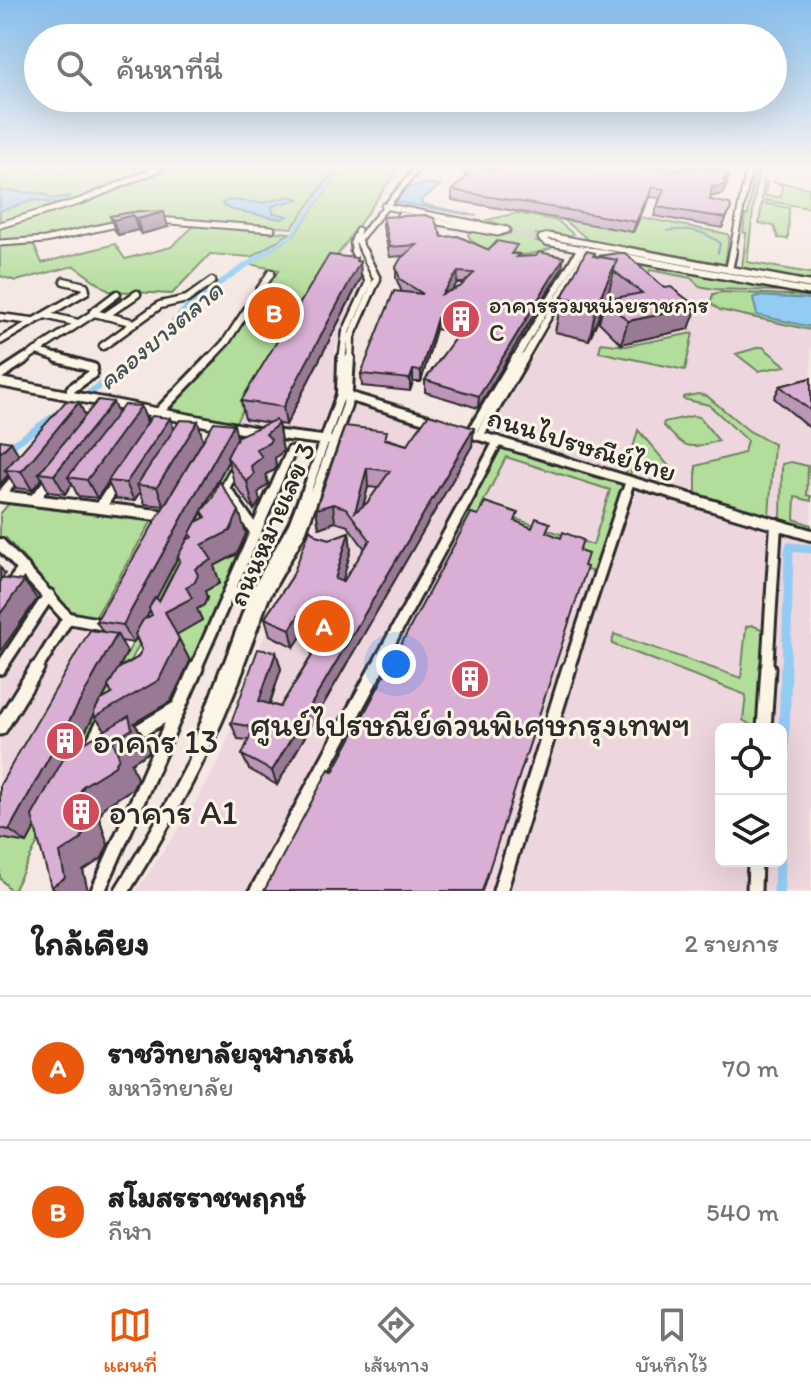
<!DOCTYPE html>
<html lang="th">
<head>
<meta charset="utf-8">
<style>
  :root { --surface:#fff; --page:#f2f2f2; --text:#222; --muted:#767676; --line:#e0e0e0; --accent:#ea580c }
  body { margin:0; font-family:Itim,"Playpen Sans Thai",sans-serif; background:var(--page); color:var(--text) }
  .controls { position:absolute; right:24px; bottom:24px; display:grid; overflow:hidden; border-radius:12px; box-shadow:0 8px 32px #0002 }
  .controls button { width:72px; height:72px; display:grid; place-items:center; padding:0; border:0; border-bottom:2px solid var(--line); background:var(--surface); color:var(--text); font:40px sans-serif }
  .you { position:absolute; left:396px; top:664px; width:28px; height:28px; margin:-20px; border:6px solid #fff; border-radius:50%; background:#1a73e8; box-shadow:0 0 0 12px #1a73e833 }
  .badge { display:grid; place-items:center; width:52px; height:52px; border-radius:50%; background:var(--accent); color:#fff; font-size:26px; font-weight:700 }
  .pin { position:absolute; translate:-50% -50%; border:4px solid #fff; box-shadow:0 2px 8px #0006 }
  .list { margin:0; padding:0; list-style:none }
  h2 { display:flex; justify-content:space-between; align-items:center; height:104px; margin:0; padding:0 32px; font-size:34px }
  h2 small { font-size:26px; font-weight:400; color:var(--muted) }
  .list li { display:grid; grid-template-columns:52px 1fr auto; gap:24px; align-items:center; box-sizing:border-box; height:144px; padding:0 32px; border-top:2px solid var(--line) }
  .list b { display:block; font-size:30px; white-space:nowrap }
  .list p { margin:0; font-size:26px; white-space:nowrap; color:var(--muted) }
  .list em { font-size:26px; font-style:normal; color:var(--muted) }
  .icon { flex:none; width:44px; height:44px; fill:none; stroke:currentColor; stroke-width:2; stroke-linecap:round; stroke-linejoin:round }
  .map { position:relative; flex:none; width:811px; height:891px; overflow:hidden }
  .search { position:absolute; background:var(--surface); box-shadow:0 8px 32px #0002; left:24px; right:24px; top:24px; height:88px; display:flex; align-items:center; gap:20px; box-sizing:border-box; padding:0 28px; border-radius:44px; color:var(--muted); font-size:30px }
  .sheet { height:392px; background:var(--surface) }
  nav { display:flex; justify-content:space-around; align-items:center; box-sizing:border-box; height:112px; border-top:2px solid var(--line); background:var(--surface); font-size:22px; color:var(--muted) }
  nav a { display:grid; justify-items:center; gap:4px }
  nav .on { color:var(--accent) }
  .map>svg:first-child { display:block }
</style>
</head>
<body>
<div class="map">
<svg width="811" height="891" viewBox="0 0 811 891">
  <rect width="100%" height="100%" fill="#f5e7e2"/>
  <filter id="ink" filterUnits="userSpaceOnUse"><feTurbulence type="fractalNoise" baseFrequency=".0125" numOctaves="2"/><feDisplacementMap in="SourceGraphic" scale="16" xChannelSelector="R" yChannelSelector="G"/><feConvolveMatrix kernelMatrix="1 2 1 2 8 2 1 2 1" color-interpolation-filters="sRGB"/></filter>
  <g filter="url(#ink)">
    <path fill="#edd6de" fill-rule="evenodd" d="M592 252 811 293V891H136L187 817 219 762 280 592 311 534 354 406 359 405 485 442ZM721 729H781V861H721Z
      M329 268 362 271 366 278 335 349 334 392 317 437 234 425Z
      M39 616 100 626 4 792H0V673Z"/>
    <path fill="#b2dd9a" stroke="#6e8462" stroke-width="2" fill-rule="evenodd" d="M0 168H336L292 228 156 217 42 238 0 241Z
      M342 168H399L317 284 234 425 168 413 201 368 227 342 279 270 248 264 294 235Z
      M755 168H758L757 178 747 262 811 273V284L736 268H742L746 233 743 232 745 215H748Z
      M764 181H767L765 196 781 197 782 185 771 181 809 188V208L762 200Z
      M762 203 789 208 788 239 778 238 774 226 759 223Z
      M517 213 558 221 573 234 567 238 536 234 534 240 553 247C531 259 481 260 468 235L470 229 510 234 511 228 487 220Z
      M640 217 727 234 729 236 725 267 594 244 561 218 633 232Z
      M195 225 290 233 251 257 210 254 172 294 109 291 74 266 16 281 0 276V246L33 243 42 263 115 244 125 259 171 247Z
      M592 252 775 287 780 291 714 289 699 286 691 278 650 270 648 275 585 264Z
      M721 292 811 296V330L720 310 710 303 713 294Z
      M693 333 685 370 599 352 601 343 626 346Z
      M760 347H763L786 366 758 371 736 354Z
      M698 394 707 396 749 431 774 444 769 517 702 498 696 492V466L744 453 747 440 709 405 683 399V397Z
      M692 416 699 417 719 441C686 449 687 450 663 425L664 422Z
      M638 430 673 471 635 460 630 475 626 473Z
      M244 440 13 891H11L0 878V838L27 843 204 508 188 506Z
      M502 447 619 482 623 486 596 573 456 527 498 448ZM506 457 610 490 593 545 481 507Z
      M791 462 808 466 807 495 811 496V501L795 497 794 519 811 525V531L781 520 782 464Z
      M10 502 153 519 95 618 69 610 6 538 0 537V514Z
      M241 552 192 665 168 619 188 579Z
      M751 625 764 630 757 729 743 720 746 695 612 644 614 634 741 678 746 627Z"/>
    <path fill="#93ccf3" stroke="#698ca3" stroke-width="2" d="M427 183 440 186 421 200 422 204 477 216 396 202 406 188Z
      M0 190 45 194 51 199 71 196 58 204 35 200 0 211Z
      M291 196 299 199 272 206 273 213 288 216 281 219 232 210 222 204 228 200 262 203Z
      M756 296 811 299V327L757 315 753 298Z"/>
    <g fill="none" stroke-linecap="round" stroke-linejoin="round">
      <path stroke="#698ca3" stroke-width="2" d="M667 231C687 228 704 230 720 243L718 253"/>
      <path stroke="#93ccf3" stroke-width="4" d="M263 253 292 235 340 168"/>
      <path stroke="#93ccf3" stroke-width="5" d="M138 360 192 302 267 251"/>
      <path stroke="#93ccf3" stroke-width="7" d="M81 399 140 358
        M0 454 57 414"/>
      <path stroke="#93ccf3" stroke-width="9" d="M786 670 789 551 790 547 811 549"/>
      <path stroke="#93ccf3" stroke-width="11" d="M781 827 786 668
        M779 891 780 861"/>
      <path stroke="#cdc1bd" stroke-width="5" stroke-dasharray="5 2" stroke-linecap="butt" d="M498 231 547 240"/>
      <g stroke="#2b2b2b" stroke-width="9">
        <path id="minor-far4" d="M384 206 507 230 498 233 400 215
          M158 220 272 229
          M0 225 81 201 160 168
          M0 243 45 240 121 223
          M355 253 353 243 358 230
          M364 253 358 240 418 168
          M578 253 581 248
          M585 253 587 249
          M604 253 546 242 541 238 549 236 639 253
          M732 253 749 168"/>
      </g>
      <g stroke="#2b2b2b" stroke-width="11">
        <path id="minor-far3" d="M593 251 811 292
          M629 251 811 285
          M729 270 733 251
          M93 312 117 294
          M45 315 78 323
          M105 316 137 294
          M0 317 32 321
          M0 341 86 291 85 286 64 281
          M103 346 160 305 187 299 212 281
          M36 351 65 360
          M23 360 94 313 135 323
          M209 360 226 342 271 273
          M342 360 346 332 369 282 354 251
          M350 360 351 337 377 279 363 251
          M515 360 579 251
          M523 360 586 251"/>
      </g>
      <g stroke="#2b2b2b" stroke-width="14">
        <path id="minor-far2" d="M58 358 93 368 92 374 71 389
          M0 375 26 358
          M0 382 258 432
          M344 395 435 422
          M153 418 211 358
          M463 431 680 496
          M471 433 516 358
          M272 434 330 441
          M479 436 524 358
          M225 488 230 496
          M0 496 18 475
          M37 496 51 477
          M108 496 117 482
          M221 496 236 467
          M271 496 291 451
          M305 496 341 394 342 358
          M314 496 347 405 350 358
          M469 496 498 441
          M625 496 630 481"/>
      </g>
      <g stroke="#2b2b2b" stroke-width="16">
        <path id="minor-far1" d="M229 494 256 533
          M673 494 811 535
          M0 496 166 516
          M220 498 222 494
          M34 500 39 494
          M100 508 109 494
          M0 544 68 618 105 625
          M230 592 255 595
          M0 600 24 568
          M0 669 49 595
          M36 670 68 618
          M195 670 272 494
          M227 670 255 595 294 525 306 494
          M236 670 264 596 301 530 314 494
          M375 670 470 494
          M568 670 626 494
          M767 670 776 524"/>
      </g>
      <g stroke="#2b2b2b" stroke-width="19">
        <path id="minor" d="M0 728 37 668
          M764 729 768 668
          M132 735 179 707
          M93 743 107 716
          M196 755 228 668
          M98 891 196 668
          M122 891C167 819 207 747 237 668
          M257 891 377 668
          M500 891 569 668
          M754 891 755 861"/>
      </g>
      <use href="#minor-far4" stroke="#fcf5e5" stroke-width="5"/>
      <use href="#minor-far3" stroke="#fcf5e5" stroke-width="6"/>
      <use href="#minor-far2" stroke="#fcf5e5" stroke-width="8"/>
      <use href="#minor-far1" stroke="#fcf5e5" stroke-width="10"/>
      <use href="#minor" stroke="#fcf5e5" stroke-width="13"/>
    </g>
    <path fill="#bb96b7" stroke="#2b2b2b" stroke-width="2" fill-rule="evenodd" d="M465 172 729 175 723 194 710 197V200L731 208 722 228 654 216 660 198 649 197 633 232 452 200V190L465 179Z
      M140 211 168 227 141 234 138 230 118 235 115 231 110 216Z
      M383 217 442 237 489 250 519 254V257L562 268 478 408 425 392V380L458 334 436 329 421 382H413L410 391 362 386 361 374 402 292 401 290 396 278V267L404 256 390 257 383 227ZM457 283H464L460 287 452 290Z
      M595 253 594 256 689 329 621 344 599 322 602 310 589 340 555 332 562 297ZM609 292 616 298 606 300Z
      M357 258V261L360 262 361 278 286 425 278 424 283 451 275 458 276 467 275 470 266 474 268 484 258 493 260 501 254 510 235 485 228 461 197 522 204 518 202 511 246 534 237 554 214 566 220 583 205 591 207 598 204 605 197 609 202 620 176 634 190 661 171 701 134 723 146 740 149 752 131 763 137 779 133 788 104 807 99 817 108 845 102 858 83 871 88 891H57L35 828 27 843 0 838V785L103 632 96 621 237 439 270 423 245 419 241 401ZM178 557 180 560 159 601 156 599ZM136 638 142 650 137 658 118 668 127 652 121 641 133 643ZM109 687 112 694 102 700ZM94 714 106 730 77 747Z
      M811 378V429L774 398 780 386Z
      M141 406 147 423 170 418 174 429 164 506 145 504 140 492 134 501 116 499 108 482 97 498 78 496 72 484 65 494 49 492 42 479 32 490 16 488 8 475 0 484 11 442 18 454 86 416 117 414Z
      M388 439 407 445 472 446 277 785 249 769 242 755 249 740 238 739 231 723 276 652 281 669 270 704 280 707 312 655 308 638 310 634 304 632 294 647 270 635 265 618 292 577 316 535 330 539 349 532 351 550 342 581 343 582 365 549 348 526 335 522 319 528 316 509ZM368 487 378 488 367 503 363 507Z"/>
    <path fill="#987a95" stroke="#2b2b2b" stroke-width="2" d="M729 175 723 194 709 197 712 187Z
      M652 187 649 197 633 232 636 222Z
      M164 212 168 227 141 234 137 219Z
      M133 215 138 230 118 235 113 220Z
      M564 257 562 268 478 408 479 396Z
      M357 258V267L360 262 361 278 286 425 283 407Z
      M617 260 608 295 605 301 604 300 602 309 589 340 597 304Z
      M458 272 457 283 442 305V294Z
      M697 307 689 329 621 344 628 321Z
      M437 318 436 329 421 382V371Z
      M413 370V382L410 391V379Z
      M79 402 87 420 39 473 42 479 32 490 21 471Z
      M113 402 120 420 68 477 72 484 65 494 54 475Z
      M141 406 148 425 97 498 87 480Z
      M170 418 176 436 137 485 140 492 134 501 126 483Z
      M198 421 203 440 164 506 157 487Z
      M234 424 238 442 227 457 228 461 133 643 123 625Z
      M278 424 283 451 275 458 276 467 275 470 266 474 268 484 258 493 260 501 254 510 247 482 256 449 266 434Z
      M474 428 472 446 277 785 272 771Z
      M11 442 22 460 5 470 8 475 0 484V453Z
      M367 468 368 487 358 524 355 512Z
      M333 504 335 522 319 528 316 509Z
      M239 511 246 534 237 554 214 566 220 583 205 591 207 598 204 605 197 609 202 620 176 635 165 612 186 587 195 569 202 545Z
      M349 532 351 550 338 597 335 579Z
      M0 567 5 574 0 582Z
      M24 581 37 599 0 652V614Z
      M300 614 304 632 294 647 290 629Z
      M117 634 127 652 27 843 9 830Z
      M179 639 190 661 171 701 134 723 146 740 149 752 131 763 137 779 133 788 104 807 99 817 108 845 102 858 83 871 88 891H57L51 887 60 853 78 797 111 737 95 717Z
      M276 652 281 669 265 717 259 701Z"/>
    <path fill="#d9afd5" stroke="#2b2b2b" stroke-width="2" fill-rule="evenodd" d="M471 168H704L717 170 729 175 723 180 727 185 712 187 710 200 730 204 731 208 726 218 657 207 664 189 652 187 636 222 452 190 471 173 465 172Z
      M140 211 164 212 137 219 133 215 113 220 110 216Z
      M425 215 434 218 442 237 458 236 489 250 497 241 517 245 511 254H519L516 257 536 256 539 252 564 257 479 396 425 380 465 324 437 318 421 371 413 370 410 379 361 374 394 291 423 294 400 279 396 267 401 258 417 245 390 247 383 217ZM458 272 474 273 460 287 442 294Z
      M586 251 595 253 593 256 617 260 597 304 562 297Z
      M619 253H625L665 288 671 287 697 307 628 321 604 300 642 293 614 271 617 260 597 256Z
      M329 255 357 258 356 261 360 262 283 407 241 401Z
      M811 378V411L780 386Z
      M98 400 113 402 54 475 39 473Z
      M66 401 79 402 24 469 21 471 5 470Z
      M124 405 141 406 87 480 68 477Z
      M429 414 474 428 272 771 242 755 252 732 247 726 231 723 258 649 276 652 259 701 280 707 320 643 308 638 318 621 300 614 290 629 265 618 292 577 310 529 316 535 330 539 349 532 335 579 343 582 370 540 346 508 333 504 316 509 345 426 387 431 385 439 407 445ZM367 468 390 471 367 503 355 512Z
      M152 416 170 418 126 483 108 481Z
      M180 420 198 421 157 487 137 485Z
      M275 420 278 424 266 434 271 439 269 443 256 449 262 457 251 466 254 474 247 482 227 457 238 436Z
      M214 422 234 424 123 625 96 621Z
      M0 440 11 442 0 453Z
      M219 481 239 511 230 531 202 545 212 560 195 569 198 575 195 582 186 587 192 598 165 612 179 639 159 680 95 717 94 712 100 701 112 694 108 686 118 669 137 658 142 650 135 634 143 620 152 615 149 608 155 597 159 601 180 560 178 556 187 540 192 537 190 533 196 522 206 517 202 511 213 497Z
      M485 502 518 513 515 521 532 528 536 518 550 523 546 532 561 538 563 532 583 540 579 551 588 554 584 566 587 567 482 891H264L329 769 333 772 471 513 478 515Z
      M0 578 24 581 0 614Z
      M90 630 117 634 9 830 0 828V785Z
      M129 716 132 729 113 741 119 757 115 766 83 786 78 797 87 826 80 840 60 853 65 878 51 887 32 816 66 754Z"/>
  </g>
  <linearGradient id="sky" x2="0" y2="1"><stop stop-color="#86beec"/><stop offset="0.57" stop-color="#faf4f2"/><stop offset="1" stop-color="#faf4f2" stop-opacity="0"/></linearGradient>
  <rect width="811" height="293" fill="url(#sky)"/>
  <defs>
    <g id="building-disc" transform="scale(2)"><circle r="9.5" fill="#d1495b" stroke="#fcf5e5"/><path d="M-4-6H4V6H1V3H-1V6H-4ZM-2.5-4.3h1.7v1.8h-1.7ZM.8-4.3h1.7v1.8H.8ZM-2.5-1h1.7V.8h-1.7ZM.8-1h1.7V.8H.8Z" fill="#fff"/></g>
  </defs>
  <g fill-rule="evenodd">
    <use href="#building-disc" x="461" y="319"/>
    <use href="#building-disc" x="470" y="679"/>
    <use href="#building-disc" x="65" y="741"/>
    <use href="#building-disc" x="81" y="812"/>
  </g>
  <g text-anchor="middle" stroke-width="6" stroke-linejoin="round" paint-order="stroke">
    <g font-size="24" fill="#2b2b2b" stroke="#fcf5e5" text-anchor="start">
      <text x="489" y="313">อาคารรวมหน่วยราชการ<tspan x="489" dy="28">C</tspan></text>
    </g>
    <g font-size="26" font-style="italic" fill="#45535d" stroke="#fcf5e5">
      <text transform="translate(160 335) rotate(-40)" y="9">คลองบางตลาด</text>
    </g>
    <g font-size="28" fill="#2b2b2b" stroke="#fcf5e5">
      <text transform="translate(582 444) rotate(17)" y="10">ถนนไปรษณีย์ไทย</text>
      <text transform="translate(271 524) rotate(-66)" y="10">ถนนหมายเลข 3</text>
    </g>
    <g font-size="34" fill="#2b2b2b" stroke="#fcf5e5" text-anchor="start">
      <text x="470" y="736" text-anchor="middle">ศูนย์ไปรษณีย์ด่วนพิเศษกรุงเทพฯ</text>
      <text x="93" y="753">อาคาร 13</text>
      <text x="109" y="824">อาคาร A1</text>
    </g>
  </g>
</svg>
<div class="controls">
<button><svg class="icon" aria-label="locate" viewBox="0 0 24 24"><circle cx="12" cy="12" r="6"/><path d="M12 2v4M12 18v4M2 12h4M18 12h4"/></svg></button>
<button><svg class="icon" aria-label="layers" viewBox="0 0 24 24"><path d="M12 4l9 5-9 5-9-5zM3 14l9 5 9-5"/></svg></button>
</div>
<div class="you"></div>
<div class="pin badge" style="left:324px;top:626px">A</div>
<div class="pin badge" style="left:274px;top:313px">B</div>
<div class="search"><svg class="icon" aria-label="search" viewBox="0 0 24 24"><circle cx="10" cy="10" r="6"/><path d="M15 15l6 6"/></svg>ค้นหาที่นี่</div>
</div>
<section class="sheet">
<h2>ใกล้เคียง<small>2 รายการ</small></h2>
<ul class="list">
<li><span class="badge">A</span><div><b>ราชวิทยาลัยจุฬาภรณ์</b><p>มหาวิทยาลัย</p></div><em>70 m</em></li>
<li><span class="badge">B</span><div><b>สโมสรราชพฤกษ์</b><p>กีฬา</p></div><em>540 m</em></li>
</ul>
</section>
<nav>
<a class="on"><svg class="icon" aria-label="map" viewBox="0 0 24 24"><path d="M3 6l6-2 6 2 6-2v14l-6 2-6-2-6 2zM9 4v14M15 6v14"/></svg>แผนที่</a>
<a><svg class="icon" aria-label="directions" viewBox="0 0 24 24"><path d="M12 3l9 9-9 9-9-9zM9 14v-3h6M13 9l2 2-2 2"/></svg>เส้นทาง</a>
<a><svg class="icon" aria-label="saved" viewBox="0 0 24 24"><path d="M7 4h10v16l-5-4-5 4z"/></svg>บันทึกไว้</a>
</nav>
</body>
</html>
